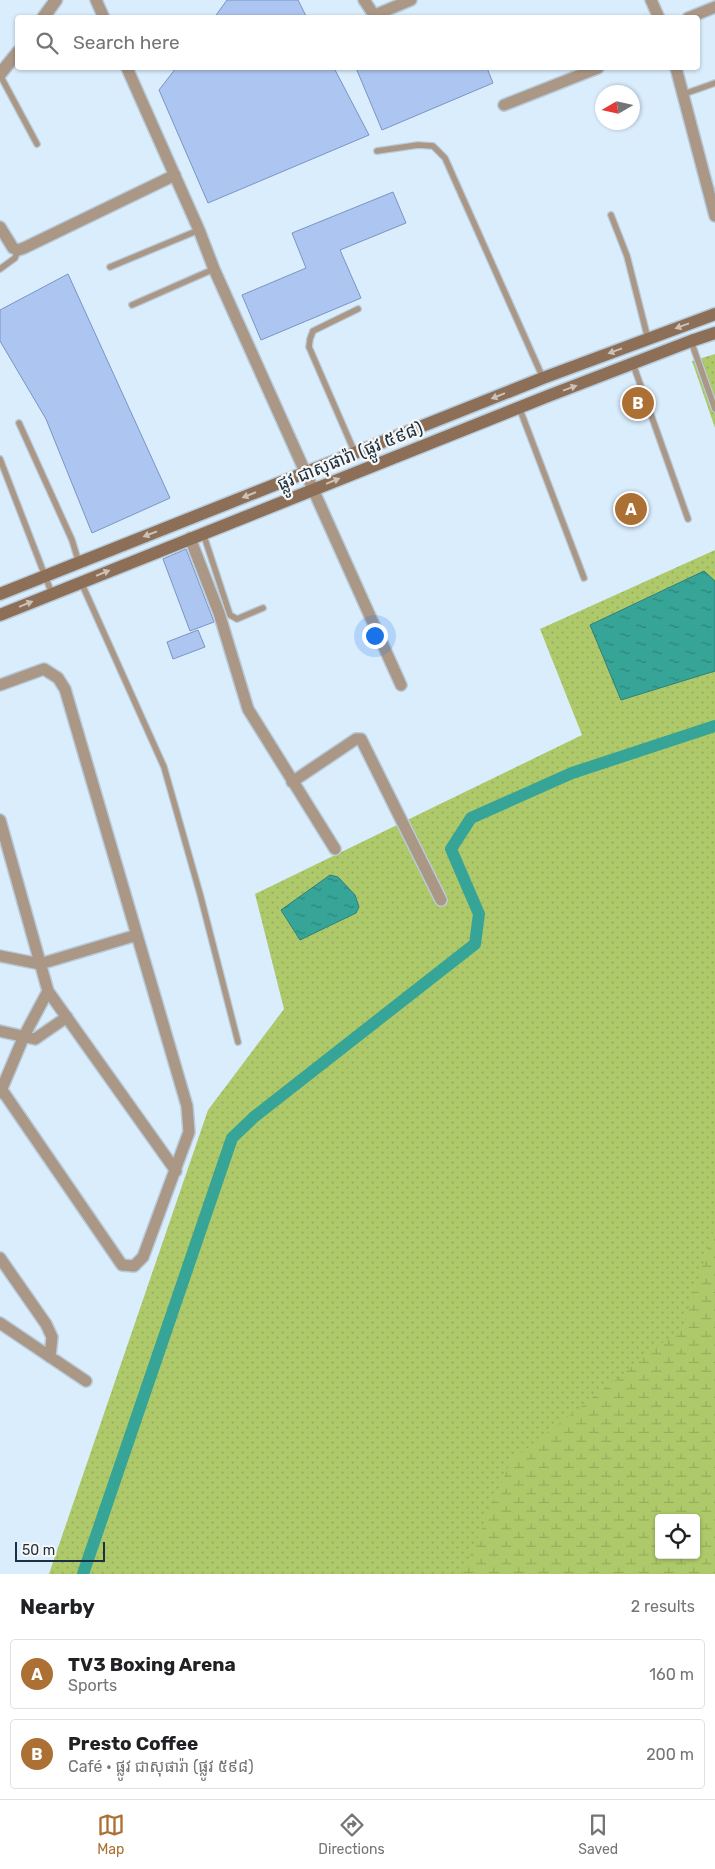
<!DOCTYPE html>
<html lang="en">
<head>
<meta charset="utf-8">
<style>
  :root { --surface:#fff; --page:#f2f2f2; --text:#202124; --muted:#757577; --line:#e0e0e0; --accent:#ad7034 }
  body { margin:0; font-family:Rubik,"Noto Sans Khmer",sans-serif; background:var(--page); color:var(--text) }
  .controls { position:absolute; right:15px; bottom:15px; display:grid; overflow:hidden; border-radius:5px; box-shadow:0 1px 4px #0004 }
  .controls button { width:45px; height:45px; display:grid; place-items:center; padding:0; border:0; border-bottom:1px solid var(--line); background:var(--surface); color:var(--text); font:25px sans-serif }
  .compass { position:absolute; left:595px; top:85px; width:45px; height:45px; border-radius:50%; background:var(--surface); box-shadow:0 1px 4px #0004; rotate:261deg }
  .scale { position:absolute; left:15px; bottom:12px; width:90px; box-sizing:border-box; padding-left:5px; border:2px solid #1c303f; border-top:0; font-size:14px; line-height:18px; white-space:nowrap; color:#1c303f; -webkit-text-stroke:4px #f7f7f7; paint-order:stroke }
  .you { position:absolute; left:374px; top:635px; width:18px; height:18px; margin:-12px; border:4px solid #fff; border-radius:50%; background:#1a73e8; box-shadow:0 0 0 8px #1a73e833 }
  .badge { display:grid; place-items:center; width:32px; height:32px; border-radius:50%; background:var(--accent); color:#fff; font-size:16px; font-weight:700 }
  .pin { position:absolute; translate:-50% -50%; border:2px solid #fff; box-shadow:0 1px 5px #0006 }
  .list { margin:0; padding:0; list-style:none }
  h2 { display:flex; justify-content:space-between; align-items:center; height:65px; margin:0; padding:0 20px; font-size:21px }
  h2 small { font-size:16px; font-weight:400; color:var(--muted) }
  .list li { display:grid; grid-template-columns:32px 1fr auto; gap:15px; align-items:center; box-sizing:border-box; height:70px; margin:0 10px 10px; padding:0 10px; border:1px solid var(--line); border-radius:5px }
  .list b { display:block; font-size:19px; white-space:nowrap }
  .list p { margin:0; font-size:16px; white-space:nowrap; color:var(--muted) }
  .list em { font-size:16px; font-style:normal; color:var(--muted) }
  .icon { flex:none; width:28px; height:28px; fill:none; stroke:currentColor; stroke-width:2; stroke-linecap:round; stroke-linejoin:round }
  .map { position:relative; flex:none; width:715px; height:1574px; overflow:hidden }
  .search { position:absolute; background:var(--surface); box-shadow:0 1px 4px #0004; left:15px; right:15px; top:15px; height:55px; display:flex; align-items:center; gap:12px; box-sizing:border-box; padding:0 18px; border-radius:5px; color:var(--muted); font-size:19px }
  .sheet { height:225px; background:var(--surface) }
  nav { display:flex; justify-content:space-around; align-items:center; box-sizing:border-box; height:70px; border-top:1px solid var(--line); background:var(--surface); font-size:14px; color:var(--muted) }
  nav a { display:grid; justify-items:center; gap:2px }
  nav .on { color:var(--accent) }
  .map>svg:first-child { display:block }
</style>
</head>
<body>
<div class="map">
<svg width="715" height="1574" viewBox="0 0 715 1574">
  <defs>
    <pattern id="grass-dots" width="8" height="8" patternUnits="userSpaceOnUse" patternTransform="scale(1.25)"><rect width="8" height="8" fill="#aec96a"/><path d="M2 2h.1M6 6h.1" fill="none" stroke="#95ad5d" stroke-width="1.8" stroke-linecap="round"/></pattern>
    <pattern id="wetland-marsh" width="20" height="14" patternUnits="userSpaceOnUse" patternTransform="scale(1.25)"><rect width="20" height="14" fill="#aec96a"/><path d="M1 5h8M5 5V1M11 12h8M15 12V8" fill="none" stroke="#95ad5d"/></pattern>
    <pattern id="water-ripples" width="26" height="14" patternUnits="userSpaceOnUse" patternTransform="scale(1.25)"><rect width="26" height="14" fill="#36a496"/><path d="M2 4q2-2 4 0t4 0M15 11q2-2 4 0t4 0" fill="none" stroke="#2d867c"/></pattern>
  </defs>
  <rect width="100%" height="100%" fill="#d9edfd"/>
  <path fill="url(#grass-dots)" fill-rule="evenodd" d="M715 354V428L692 361Z
    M715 550V1574H49L208 1110 284 1009 255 894 582 735 540 629ZM659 1518H696V1555H659Z"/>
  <path fill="url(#wetland-marsh)" fill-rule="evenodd" d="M715 1226V1574H462L511 1461 683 1327ZM659 1518H696V1555H659Z"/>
  <path fill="url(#water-ripples)" stroke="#2e817c" d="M704 571 715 581V671L621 700 590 625Z
    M330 875 338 877 355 895 359 907 356 913 300 940 281 910Z"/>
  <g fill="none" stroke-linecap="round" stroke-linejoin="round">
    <path stroke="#36a496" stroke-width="12" d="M83 1574 232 1138 254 1117 475 944 479 914 451 849 471 818 572 773 715 726"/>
  </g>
  <path fill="#adc5f1" stroke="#7b94c3" d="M227 0H298L307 18H214Z
    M176 68H334L369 135 208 203 159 90Z
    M356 68H487L493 83 382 130Z
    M393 192 406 223 340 250 361 298 261 340 242 295 306 268 292 233Z
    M68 274 170 498 92 533 46 419 0 341V310Z
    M186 549 214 622 190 631 163 559Z
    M198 630 205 647 173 659 167 642Z"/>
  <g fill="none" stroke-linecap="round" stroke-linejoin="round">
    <g stroke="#b7cbdb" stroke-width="8">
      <path id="service" d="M0 75 37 144
        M684 94 715 83
        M377 151 418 145 433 146 445 158 543 378
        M611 215 627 256 648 339
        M110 267 199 230
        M0 269 15 258 18 250
        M132 305 214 269
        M691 341 715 409
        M633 364 688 519
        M519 407 584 578
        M19 423 72 540 79 563
        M355 453 309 347 310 339 313 331 358 309
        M0 459 52 594
        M203 533 230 615 237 619 263 608
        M81 582 164 767 200 894 238 1042"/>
    </g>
    <g stroke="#b7cbdb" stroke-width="14">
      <path id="minor" d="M96 0 104 18
        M364 0 376 18
        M651 0 659 18
        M375 15 411 0
        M688 18 715 7
        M127 68 199 230 214 269 401 685
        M676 68 715 216
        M504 105 598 68
        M0 227 13 248 18 250 24 248 175 175
        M190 538 219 613 248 709 335 849
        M0 685 44 669 58 678 65 689 187 1106 189 1132 143 1257 134 1266 122 1265 2 1090
        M292 782 356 739H361L441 900
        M0 820 48 991 176 1171
        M0 956 40 964 137 935
        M0 1031 35 1039 67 1017
        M0 1093 24 1036 48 991
        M0 1258 46 1324 52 1337 50 1357
        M0 1323 86 1381"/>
    </g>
    <g stroke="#b7cbdb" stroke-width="15">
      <path id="tertiary" d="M43 18 56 0
        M0 74 18 52"/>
    </g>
    <g stroke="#b7cbdb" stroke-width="15">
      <path id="secondary" d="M0 594 543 378 715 314
        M0 615 548 396 691 341 715 333"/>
    </g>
    <use href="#service" stroke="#ab9786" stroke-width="5.5"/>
    <use href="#minor" stroke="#ab9786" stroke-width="11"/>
    <use href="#tertiary" stroke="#ab9786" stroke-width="12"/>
    <use href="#secondary" stroke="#8c6f56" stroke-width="12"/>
  </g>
  <defs><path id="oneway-solid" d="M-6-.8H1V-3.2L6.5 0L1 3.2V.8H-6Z" transform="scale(1.25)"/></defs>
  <g fill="#ccc1b7">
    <use href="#oneway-solid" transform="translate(682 326) rotate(160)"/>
    <use href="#oneway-solid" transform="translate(615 351) rotate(160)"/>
    <use href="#oneway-solid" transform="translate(570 388) rotate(-20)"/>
    <use href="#oneway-solid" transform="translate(498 396) rotate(158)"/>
    <use href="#oneway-solid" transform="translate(333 481) rotate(-22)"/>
    <use href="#oneway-solid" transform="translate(249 495) rotate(158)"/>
    <use href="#oneway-solid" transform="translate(150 534) rotate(159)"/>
    <use href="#oneway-solid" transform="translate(103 573) rotate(-22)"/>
    <use href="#oneway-solid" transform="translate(26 604) rotate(-22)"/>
  </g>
  <g text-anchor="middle" stroke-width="4.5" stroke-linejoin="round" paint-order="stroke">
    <g font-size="18" fill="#1c303f" stroke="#f7f7f7">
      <text transform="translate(350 456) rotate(-22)" y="6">ផ្លូវ ជាសុផារ៉ា (ផ្លូវ ៥៩៨)</text>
    </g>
  </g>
</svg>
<div class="controls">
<button><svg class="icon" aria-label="locate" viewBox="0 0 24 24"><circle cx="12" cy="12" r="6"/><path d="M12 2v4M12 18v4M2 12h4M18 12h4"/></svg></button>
</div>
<svg class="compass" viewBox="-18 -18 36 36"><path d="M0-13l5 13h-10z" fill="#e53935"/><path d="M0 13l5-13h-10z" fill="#757577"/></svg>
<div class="scale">50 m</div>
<div class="you"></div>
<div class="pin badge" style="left:631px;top:509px">A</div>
<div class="pin badge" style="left:638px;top:403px">B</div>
<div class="search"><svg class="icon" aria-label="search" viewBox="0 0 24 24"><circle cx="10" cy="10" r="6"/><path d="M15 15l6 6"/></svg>Search here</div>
</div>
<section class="sheet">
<h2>Nearby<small>2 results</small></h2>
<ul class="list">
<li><span class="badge">A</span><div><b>TV3 Boxing Arena</b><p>Sports</p></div><em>160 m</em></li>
<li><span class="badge">B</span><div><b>Presto Coffee</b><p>Café · ផ្លូវ ជាសុផារ៉ា (ផ្លូវ ៥៩៨)</p></div><em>200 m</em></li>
</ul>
</section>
<nav>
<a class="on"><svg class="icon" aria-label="map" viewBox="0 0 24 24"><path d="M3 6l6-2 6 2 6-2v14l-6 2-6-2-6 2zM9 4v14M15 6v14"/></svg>Map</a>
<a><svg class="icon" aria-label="directions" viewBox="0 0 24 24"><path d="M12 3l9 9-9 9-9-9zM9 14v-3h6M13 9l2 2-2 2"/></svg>Directions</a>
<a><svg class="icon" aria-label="saved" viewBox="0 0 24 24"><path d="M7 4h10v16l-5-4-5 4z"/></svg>Saved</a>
</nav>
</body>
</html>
